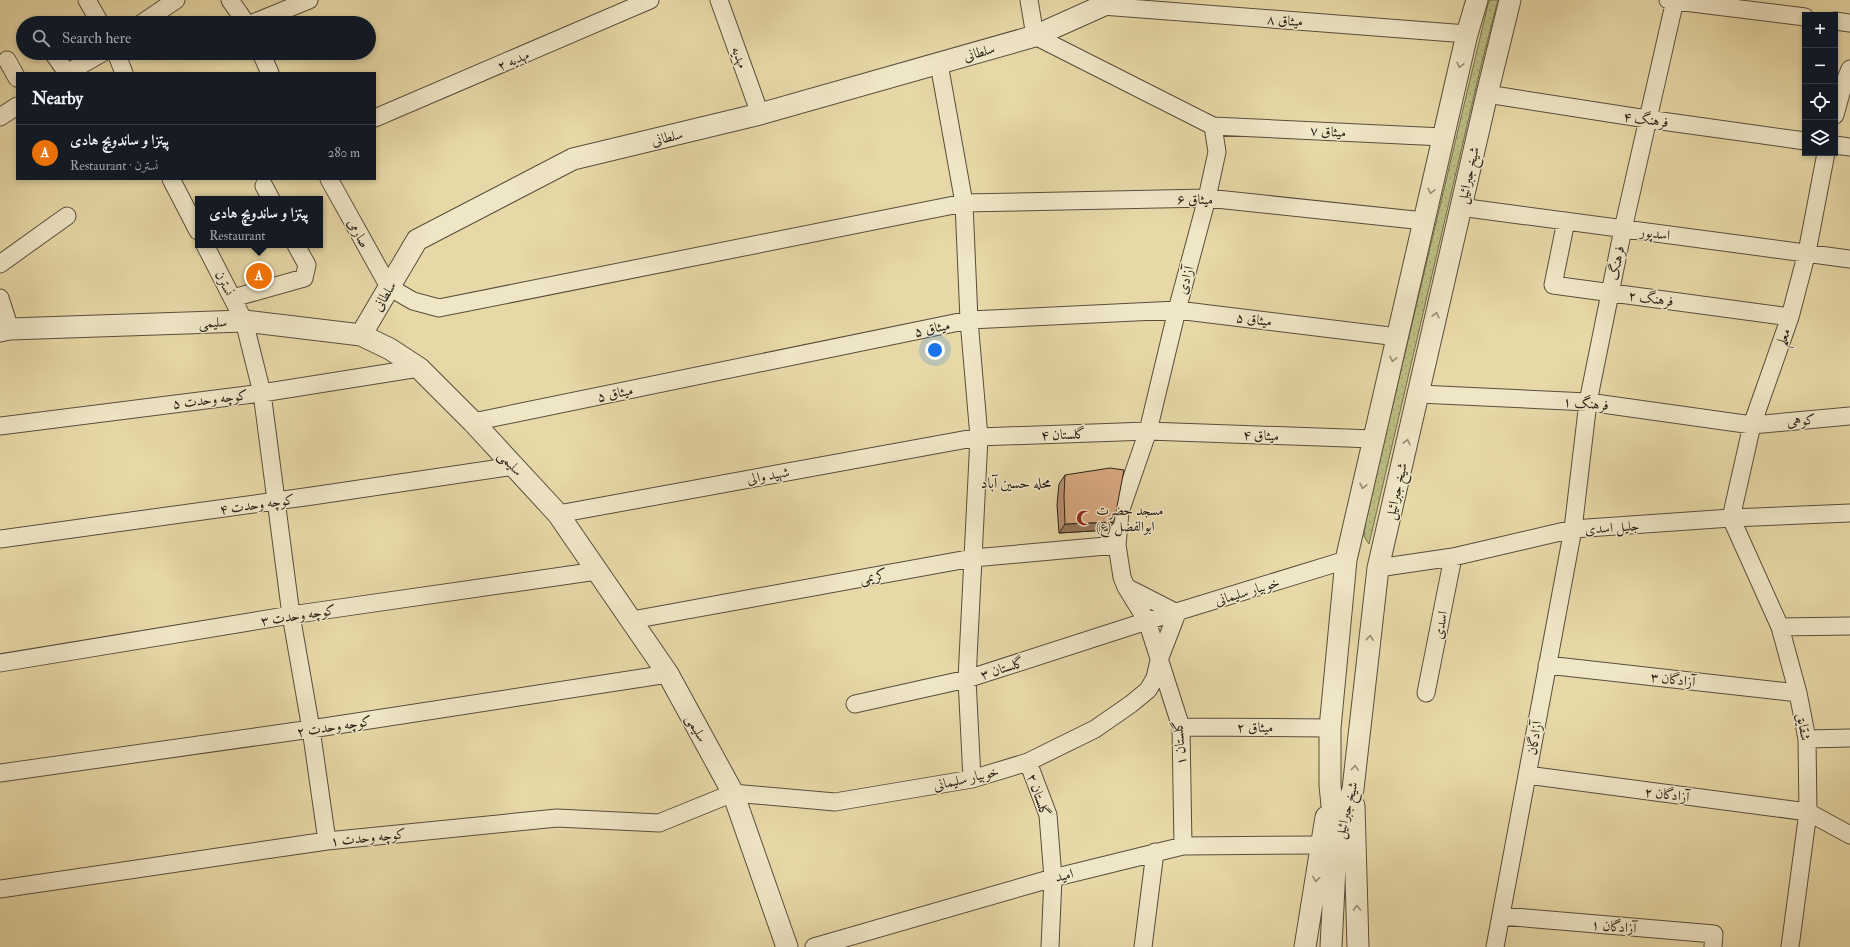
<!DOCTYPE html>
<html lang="en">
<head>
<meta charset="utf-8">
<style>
  :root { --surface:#171b24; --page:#242831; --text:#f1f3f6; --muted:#9ea1a6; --line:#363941; --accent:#c59692 }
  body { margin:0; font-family:"IM FELL Double Pica",Amiri,serif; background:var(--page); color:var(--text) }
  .controls { position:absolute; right:12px; top:12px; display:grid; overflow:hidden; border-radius:0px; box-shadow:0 2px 6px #0003 }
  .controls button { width:36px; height:36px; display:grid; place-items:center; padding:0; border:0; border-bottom:1px solid var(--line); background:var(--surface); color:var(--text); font:20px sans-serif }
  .you { position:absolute; left:935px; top:350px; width:14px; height:14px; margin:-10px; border:3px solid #fff; border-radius:50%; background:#1a73e8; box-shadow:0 0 0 6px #1a73e833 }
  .badge { display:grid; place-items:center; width:26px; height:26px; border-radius:50%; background:var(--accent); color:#fff; font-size:13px; font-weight:700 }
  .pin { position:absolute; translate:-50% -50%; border:2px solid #fff; box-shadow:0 1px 4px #0006 }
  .popup { position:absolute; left:195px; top:196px; width:128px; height:52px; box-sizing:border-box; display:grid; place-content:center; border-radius:0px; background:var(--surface); filter:drop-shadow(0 1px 3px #0005); font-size:13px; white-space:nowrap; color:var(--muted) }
  .popup b { font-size:15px; color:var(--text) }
  .popup::after { content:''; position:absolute; left:50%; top:100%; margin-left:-8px; border:8px solid transparent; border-top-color:var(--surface) }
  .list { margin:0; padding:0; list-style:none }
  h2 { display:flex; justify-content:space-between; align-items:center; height:52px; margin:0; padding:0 16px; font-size:17px }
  h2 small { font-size:13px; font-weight:400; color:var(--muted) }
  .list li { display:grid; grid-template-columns:26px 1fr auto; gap:12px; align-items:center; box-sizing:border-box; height:56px; padding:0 16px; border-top:1px solid var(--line) }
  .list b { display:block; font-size:15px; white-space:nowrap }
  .list p { margin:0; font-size:13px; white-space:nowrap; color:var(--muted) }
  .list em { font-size:13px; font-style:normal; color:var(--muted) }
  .icon { flex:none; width:22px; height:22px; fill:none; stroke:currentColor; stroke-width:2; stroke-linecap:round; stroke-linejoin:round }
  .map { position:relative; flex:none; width:1850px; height:947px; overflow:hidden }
  .search { position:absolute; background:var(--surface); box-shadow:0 2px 6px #0003; left:16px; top:16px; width:360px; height:44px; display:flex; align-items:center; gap:10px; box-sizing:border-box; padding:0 14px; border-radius:22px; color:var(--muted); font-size:15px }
  .panel { position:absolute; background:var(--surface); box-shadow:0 2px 6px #0003; left:16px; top:72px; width:360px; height:108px; border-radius:0px }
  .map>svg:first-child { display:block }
</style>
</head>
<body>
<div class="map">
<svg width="1850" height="947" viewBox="0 0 1850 947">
  <defs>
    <pattern id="green-dots" width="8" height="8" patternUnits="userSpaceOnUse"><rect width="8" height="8" fill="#bbbd83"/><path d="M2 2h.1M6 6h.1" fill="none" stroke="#a1a270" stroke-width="1.8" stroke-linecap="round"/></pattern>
  </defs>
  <rect width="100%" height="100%" fill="#e7d8a7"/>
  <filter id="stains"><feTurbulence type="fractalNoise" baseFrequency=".005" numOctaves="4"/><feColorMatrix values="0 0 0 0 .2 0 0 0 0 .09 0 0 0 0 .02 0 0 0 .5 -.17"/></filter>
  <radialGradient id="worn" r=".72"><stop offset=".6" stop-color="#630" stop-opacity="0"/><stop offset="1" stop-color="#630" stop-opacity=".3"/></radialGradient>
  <path fill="url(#green-dots)" stroke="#726e4d" d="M1489 0H1498L1480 70 1369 544 1364 536 1366 517Z"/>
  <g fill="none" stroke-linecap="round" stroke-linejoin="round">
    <g stroke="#584e3b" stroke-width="19">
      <path id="minor" d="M87 0 100 23
        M230 0 246 23
        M719 0 760 114
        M1029 0 1035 36 1213 126 1217 152 1207 198 1177 310 1148 431 1120 512 1117 545 1122 577 1126 587 1147 621 1181 727 1183 846
        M1668 0 1805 17
        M1102 6 1467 34
        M1835 21 1850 23
        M142 23 176 0
        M253 23 309 0
        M53 53 67 73 102 53
        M116 53 124 73
        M261 53 270 73
        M7 60 17 78
        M939 64 964 203 969 320 979 437 967 679 972 779
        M1487 94 1647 119 1805 141
        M1835 115 1843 86 1850 69
        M0 117 17 106
        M375 118 650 0
        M1213 126 1443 137
        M1835 145 1850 147
        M171 179 198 231
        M329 179 389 287 413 301 439 308 964 203 1207 198 1424 221
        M264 186 271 199
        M1460 207 1850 259
        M1566 221 1553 285 1790 317
        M205 245 244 321 262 393 291 615 311 729 327 841
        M0 264 67 216
        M0 298 10 329
        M233 298 304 278 307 265 296 245
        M1419 394 1588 402 1752 425 1850 416
        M473 422 969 320 1177 310 1398 337
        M0 426 262 393 419 368
        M558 514 979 437 1148 431 1374 439
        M0 539 312 496 514 466
        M1378 568 1453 557 1573 529 1731 518 1850 513
        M632 620 973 558 1117 545
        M1780 627 1850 626
        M0 663 291 615 597 571
        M1547 665 1798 693
        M1426 693 1453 557
        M855 704 967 679 1147 621 1346 560
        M1181 727 1330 728
        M1807 739 1850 738
        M1028 762 1048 815 1053 878 1050 947
        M0 773 311 729 668 674
        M1527 775 1808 812 1850 835
        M0 889 327 841 557 818 659 823 733 793 835 802 972 779 1028 762 1095 729 1131 704 1148 690 1155 678 1159 660 1177 613 1126 587
        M1502 916 1714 934 1713 947
        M814 947 1053 878 1183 846 1321 845
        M1143 947 1155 852
        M1495 947 1573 529 1588 402 1623 229 1675 0
        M1790 947 1808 812 1807 739 1798 693 1780 627 1731 518 1752 425 1790 317 1807 252 1826 153"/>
    </g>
    <g stroke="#584e3b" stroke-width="23">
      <path id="tertiary" d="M0 331 10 329 244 321 361 335 390 349 419 368 473 422 558 514 668 674 733 793 787 947
        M361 335 417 240 573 159 760 114 1035 36 1102 6 1111 0
        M1354 806 1358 947
        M1339 836 1353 789 1378 568 1487 94 1510 0
        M1305 947 1326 817
        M1331 947 1336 846 1330 785V728L1346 560 1467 34 1477 0"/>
    </g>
    <use href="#minor" stroke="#efe6c6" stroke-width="17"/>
    <use href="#tertiary" stroke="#efe6c6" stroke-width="21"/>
  </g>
  <path fill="#ba906e" stroke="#292017" d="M1065 475 1114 522 1108 530 1059 533 1057 505 1059 484Z"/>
  <path fill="#97765a" stroke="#292017" d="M1114 522 1108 530 1059 533 1065 524Z"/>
  <path fill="#d8a880" stroke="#292017" d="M1110 468 1124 470 1114 522 1065 524 1064 496 1065 475Z"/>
  <defs><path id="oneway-chevron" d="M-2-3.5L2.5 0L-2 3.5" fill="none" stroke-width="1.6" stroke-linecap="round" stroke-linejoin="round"/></defs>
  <g stroke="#968d77">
    <use href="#oneway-chevron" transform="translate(1460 65) rotate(103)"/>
    <use href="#oneway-chevron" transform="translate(1431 191) rotate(103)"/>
    <use href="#oneway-chevron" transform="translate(1436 315) rotate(-77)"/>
    <use href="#oneway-chevron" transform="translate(1393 359) rotate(103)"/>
    <use href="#oneway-chevron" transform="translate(1407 442) rotate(-77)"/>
    <use href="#oneway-chevron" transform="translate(1363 486) rotate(103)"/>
    <use href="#oneway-chevron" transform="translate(1370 638) rotate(-84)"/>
    <use href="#oneway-chevron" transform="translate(1355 768) rotate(-84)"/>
    <use href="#oneway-chevron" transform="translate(1316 879) rotate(99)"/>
    <use href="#oneway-chevron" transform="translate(1357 908) rotate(-91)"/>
  </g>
  <defs>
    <g id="mosque-bare" transform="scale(1.2)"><path d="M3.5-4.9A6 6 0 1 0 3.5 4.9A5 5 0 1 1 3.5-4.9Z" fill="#8f2418" stroke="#efe6c6" stroke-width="2.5" paint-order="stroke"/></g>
  </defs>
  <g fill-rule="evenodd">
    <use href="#mosque-bare" x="1084" y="518"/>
  </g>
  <g text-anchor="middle" stroke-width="3" stroke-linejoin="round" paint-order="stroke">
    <g font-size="14" fill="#292017" stroke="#efe6c6">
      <text transform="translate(1285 20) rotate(4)" y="5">میثاق ۸</text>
      <text transform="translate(979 52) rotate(-16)" y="5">سلطانی</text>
      <text transform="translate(740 57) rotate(70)" y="5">مهدیه</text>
      <text transform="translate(513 60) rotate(-23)" y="5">مهدیه ۲</text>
      <text transform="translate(1646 119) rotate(8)" y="5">فرهنگ ۴</text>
      <text transform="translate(1328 131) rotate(3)" y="5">میثاق ۷</text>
      <text transform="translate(667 137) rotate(-14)" y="5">سلطانی</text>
      <text transform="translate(1468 175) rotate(-77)" y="5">شیخ جبرائیل</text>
      <text transform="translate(1195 199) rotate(1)" y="5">میثاق ۶</text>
      <text transform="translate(359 233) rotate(61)" y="5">صارمی</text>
      <text transform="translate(1655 233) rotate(7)" y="5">اسدپور</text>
      <text transform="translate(1616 263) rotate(-79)" y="5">فرهنگ</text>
      <text transform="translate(1185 280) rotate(-75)" y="5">آزادی</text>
      <text transform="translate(225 283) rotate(63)" y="5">نسترن</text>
      <text transform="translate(384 296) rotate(-59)" y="5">سلطانی</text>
      <text transform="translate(1651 298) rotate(8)" y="5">فرهنگ ۲</text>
      <text transform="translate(1254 319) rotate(7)" y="5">میثاق ۵</text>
      <text transform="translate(213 322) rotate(-2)" y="5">سلیمی</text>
      <text transform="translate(932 328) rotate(-12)" y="5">میثاق ۵</text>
      <text transform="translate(1783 337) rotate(-71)" y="5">معلم</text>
      <text transform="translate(615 393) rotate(-12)" y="5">میثاق ۵</text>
      <text transform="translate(210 399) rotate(-7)" y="5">کوچه وحدت ۵</text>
      <text transform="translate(1586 403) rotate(5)" y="5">فرهنگ ۱</text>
      <text transform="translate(1801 420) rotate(-5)" y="5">کوهی</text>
      <text transform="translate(1063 434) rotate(-2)" y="5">گلستان ۴</text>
      <text transform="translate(1261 435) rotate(2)" y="5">میثاق ۴</text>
      <text transform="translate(511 463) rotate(47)" y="5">سلیمی</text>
      <text transform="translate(768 475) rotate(-10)" y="5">شهید والی</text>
      <text transform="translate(1396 491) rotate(-77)" y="5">شیخ جبرائیل</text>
      <text transform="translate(257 504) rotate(-8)" y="5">کوچه وحدت ۴</text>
      <text transform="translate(1612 527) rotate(-4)" y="5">جلیل اسدی</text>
      <text transform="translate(873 576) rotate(-10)" y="5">کریمی</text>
      <text transform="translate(1247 591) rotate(-17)" y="5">خوبیار سلیمانی</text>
      <text transform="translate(298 615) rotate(-9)" y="5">کوچه وحدت ۳</text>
      <text transform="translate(1440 625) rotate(-79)" y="5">اسدی</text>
      <text transform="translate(1002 668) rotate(-18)" y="5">گلستان ۳</text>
      <text transform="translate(1673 679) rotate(7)" y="5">آزادگان ۳</text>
      <text transform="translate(334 726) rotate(-9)" y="5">کوچه وحدت ۲</text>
      <text x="1255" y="732">میثاق ۲</text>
      <text transform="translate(1804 727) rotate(81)" y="5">شقایق</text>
      <text transform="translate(697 728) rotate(61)" y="5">سلیمی</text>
      <text transform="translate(1534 738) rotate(-80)" y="5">آزادگان</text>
      <text transform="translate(1179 743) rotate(-95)" y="5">گلستان ۱</text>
      <text transform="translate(966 778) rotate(-13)" y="5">خوبیار سلیمانی</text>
      <text transform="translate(1667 794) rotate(7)" y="5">آزادگان ۲</text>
      <text transform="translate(1039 795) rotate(71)" y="5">گلستان ۲</text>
      <text transform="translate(1346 810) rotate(-76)" y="5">شیخ جبرائیل</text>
      <text transform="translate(368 837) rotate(-6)" y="5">کوچه وحدت ۱</text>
      <text transform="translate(1064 875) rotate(-14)" y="5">امید</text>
      <text transform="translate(1614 926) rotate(5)" y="5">آزادگان ۱</text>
    </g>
    <g font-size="14" fill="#292017" stroke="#efe6c6" text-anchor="start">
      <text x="1096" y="515">مسجد حضرت<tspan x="1096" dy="16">ابوالفضل (ع)</tspan></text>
    </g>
    <g font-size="15" fill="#292017" stroke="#efe6c6">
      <text x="1016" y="488">محله حسین آباد</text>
    </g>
  </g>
  <rect width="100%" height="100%" filter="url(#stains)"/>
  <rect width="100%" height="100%" fill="url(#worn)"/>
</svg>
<div class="controls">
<button>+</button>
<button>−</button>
<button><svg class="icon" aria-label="locate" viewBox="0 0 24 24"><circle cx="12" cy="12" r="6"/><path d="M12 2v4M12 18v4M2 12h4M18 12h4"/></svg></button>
<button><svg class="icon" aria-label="layers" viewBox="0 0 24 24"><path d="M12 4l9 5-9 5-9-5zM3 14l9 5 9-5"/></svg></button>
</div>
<div class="you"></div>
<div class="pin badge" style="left:259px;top:276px;background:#e8710a">A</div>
<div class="popup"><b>پیتزا و ساندویچ هادی</b>Restaurant</div>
<div class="search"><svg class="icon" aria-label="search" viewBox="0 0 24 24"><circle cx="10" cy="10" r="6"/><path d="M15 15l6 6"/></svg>Search here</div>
<section class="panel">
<h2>Nearby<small></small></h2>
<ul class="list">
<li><span class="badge" style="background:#e8710a">A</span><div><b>پیتزا و ساندویچ هادی</b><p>Restaurant · نسترن</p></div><em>280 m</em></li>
</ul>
</section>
</div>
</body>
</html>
